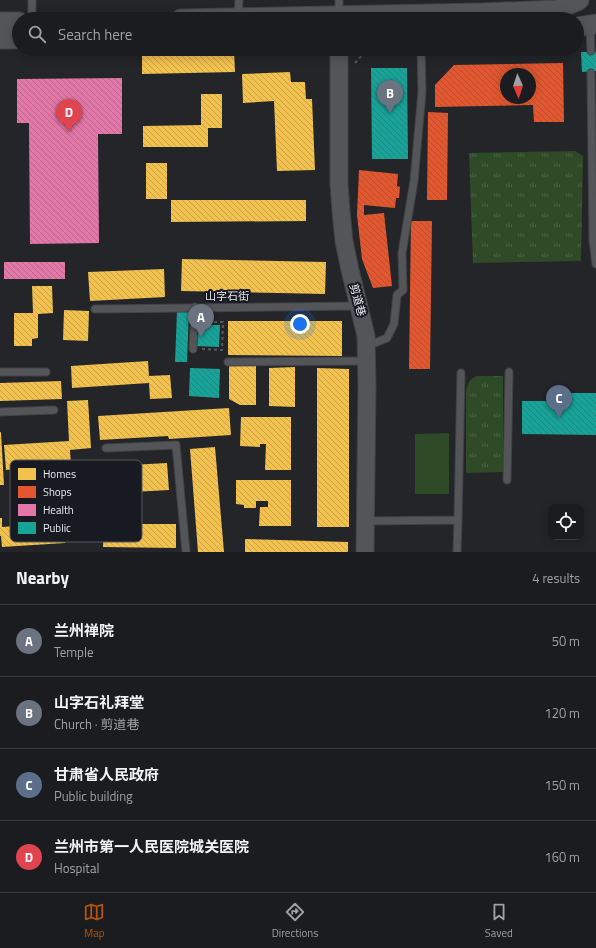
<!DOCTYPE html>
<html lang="en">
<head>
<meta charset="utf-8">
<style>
  :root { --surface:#1a1c1f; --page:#27292c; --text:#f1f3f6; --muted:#9fa1a4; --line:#383a3d; --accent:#b45309 }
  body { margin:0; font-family:"Titillium Web","Noto Sans SC",sans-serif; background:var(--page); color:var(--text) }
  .controls { position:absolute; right:12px; bottom:12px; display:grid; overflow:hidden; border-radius:8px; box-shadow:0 2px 10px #0003 }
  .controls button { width:36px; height:36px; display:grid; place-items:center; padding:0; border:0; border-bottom:1px solid var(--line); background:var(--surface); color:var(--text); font:20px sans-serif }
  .compass { position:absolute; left:500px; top:68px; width:36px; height:36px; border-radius:50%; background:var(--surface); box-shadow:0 2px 10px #0003; rotate:177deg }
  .you { position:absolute; left:300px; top:324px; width:14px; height:14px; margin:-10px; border:3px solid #fff; border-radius:50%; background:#1a73e8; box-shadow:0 0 0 6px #1a73e833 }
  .badge { display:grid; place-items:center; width:26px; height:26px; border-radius:50%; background:var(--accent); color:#fff; font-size:13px; font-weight:700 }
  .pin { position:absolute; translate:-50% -33px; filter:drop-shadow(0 1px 2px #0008) }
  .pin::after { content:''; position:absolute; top:21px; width:14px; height:12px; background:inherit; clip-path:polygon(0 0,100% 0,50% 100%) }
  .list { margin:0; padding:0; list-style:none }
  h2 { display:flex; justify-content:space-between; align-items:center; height:52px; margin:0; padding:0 16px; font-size:17px }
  h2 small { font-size:13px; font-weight:400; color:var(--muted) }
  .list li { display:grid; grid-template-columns:26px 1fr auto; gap:12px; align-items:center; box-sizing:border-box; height:72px; padding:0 16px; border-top:1px solid var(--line) }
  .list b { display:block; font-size:15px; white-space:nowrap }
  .list p { margin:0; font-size:13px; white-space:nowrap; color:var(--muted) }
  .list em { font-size:13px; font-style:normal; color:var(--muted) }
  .icon { flex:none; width:22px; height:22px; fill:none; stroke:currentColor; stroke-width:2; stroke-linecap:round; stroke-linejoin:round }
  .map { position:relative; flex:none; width:596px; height:552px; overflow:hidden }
  .search { position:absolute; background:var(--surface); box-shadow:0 2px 10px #0003; left:12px; right:12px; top:12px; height:44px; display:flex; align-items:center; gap:10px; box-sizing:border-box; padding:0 14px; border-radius:22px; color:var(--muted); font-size:15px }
  .sheet { height:340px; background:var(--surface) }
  nav { display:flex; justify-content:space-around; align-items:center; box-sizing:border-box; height:56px; border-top:1px solid var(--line); background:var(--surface); font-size:11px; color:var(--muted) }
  nav a { display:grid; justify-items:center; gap:2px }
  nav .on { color:var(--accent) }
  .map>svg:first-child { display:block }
</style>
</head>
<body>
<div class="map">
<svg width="596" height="552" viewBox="0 0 596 552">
  <defs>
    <pattern id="grass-tufts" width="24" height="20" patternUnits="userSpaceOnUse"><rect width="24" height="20" fill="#2f4a27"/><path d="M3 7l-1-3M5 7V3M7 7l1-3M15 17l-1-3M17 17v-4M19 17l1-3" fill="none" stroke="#4d6447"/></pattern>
    <pattern id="homes-back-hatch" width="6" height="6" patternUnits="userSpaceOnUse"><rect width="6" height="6" fill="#f2c14e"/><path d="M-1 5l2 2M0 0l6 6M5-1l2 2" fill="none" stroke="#c7a24c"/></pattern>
    <pattern id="shops-back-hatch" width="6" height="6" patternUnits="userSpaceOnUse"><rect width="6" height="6" fill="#e4572e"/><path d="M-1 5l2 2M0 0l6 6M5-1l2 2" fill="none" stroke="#ad5137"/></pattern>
    <pattern id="health-back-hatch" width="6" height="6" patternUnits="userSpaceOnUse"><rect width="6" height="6" fill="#e377a8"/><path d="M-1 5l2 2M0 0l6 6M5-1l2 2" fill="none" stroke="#b4688b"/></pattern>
    <pattern id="public-back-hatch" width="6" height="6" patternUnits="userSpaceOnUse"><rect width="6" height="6" fill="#17a398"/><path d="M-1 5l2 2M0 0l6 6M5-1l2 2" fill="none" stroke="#258780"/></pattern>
  </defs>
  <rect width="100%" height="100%" fill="#232529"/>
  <path fill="url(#grass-tufts)" d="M575 151 583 156 581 261 473 263 469 153Z
    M477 376H503V472L466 473V391C468 383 469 379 477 376Z"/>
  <path fill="#2f4a27" d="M449 433V494H415V434Z"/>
  <path fill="url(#homes-back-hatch)" d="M234 50 235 72 142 74V52Z
    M290 72 291 82H305L306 99H312L315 170 277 171 274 101 243 103 242 74Z
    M201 94H222V128H208V147H143V126L201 125Z
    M146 163H167V199H146Z
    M171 200H306V221L171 222Z
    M182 259 326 262 325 294 181 291Z
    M164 269 165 297 90 301 88 272Z
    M32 286H52L53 313 38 314V338L32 339V346H14V313H33Z
    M64 310 89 311 88 341 63 340Z
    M228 321H342V356L228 355Z
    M148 361 149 376 170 375 172 398 150 399 149 383 72 388 71 366Z
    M229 366H256V405H240L229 399Z
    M295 367V407L269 406V368Z
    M317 368 349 369V527H317Z
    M61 381 62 399 0 401V383Z
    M88 400 91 448 70 450 71 465 6 470 4 445 69 441 67 401Z
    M229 408 231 435 169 439 168 436 100 440 98 416Z
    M241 417H291V470H265L266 444H260V447L240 446Z
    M0 432H1L4 485H0Z
    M215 447 224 552H198L190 449Z
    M167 463 169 490 96 494 95 467Z
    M82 473 85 527 64 529 65 543 2 547 1 536H0V518H2V527L63 523 60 475Z
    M236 480H291V526H259L260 507H268V501H256V508H244V505L236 504Z
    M104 524H176V548L103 547Z
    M245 539 348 542V552H245Z"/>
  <path fill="url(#shops-back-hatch)" fill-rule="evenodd" d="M563 63 564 122H534L533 105 435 107V85L454 65ZM506 74H530V98H506Z
    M428 112 448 113 447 200H427Z
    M359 170 398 174 397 186 400 187 399 198H396L395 208 364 205V215L384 213 392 286 373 288 362 259 357 215Z
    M411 221H432L430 369H409Z"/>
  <path fill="url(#health-back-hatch)" d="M122 78V134H98L99 243 30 244 29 123H17V79Z
    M4 262H65V279H4Z"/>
  <path fill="url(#public-back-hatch)" d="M581 52H596V71L582 72Z
    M371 68H407L408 159H372Z
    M177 311 189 312 187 362H175Z
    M197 325H220L219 347 196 346Z
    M190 368 220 369 219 398 189 396Z
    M554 393H596V435L522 434V401H554Z"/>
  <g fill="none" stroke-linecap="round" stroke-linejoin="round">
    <g stroke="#414246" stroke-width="9">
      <path id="service" d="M32 0V19
        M339 0V16
        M238 18 239 0
        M590 27 591 51
        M591 73 593 241 596 264
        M95 309 359 306
        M367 346 387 338 394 324 397 295 403 290 402 253 414 181 422 92 421 49
        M193 349 195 307
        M228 362 366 361
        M0 372H46
        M0 412 54 410
        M106 448 176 445 186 552
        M507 480 509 372
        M366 521 458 520 461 373
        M457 552 458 520"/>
    </g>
    <g stroke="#414246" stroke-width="19">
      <path id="tertiary" d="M339 49V184L341 211 344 241 350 270 366 336 367 386 365 552"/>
    </g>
    <g stroke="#414246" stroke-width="21">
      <path id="secondary" d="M181 19 480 13 557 10 579 0
        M0 22H19
        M577 27 596 24
        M0 39H19"/>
    </g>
    <path stroke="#58595c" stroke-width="2" stroke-dasharray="3 3" stroke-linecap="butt" d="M353 49H370
      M355 63 364 53 374 49
      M202 349 222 350 223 322H203"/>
    <use href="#service" stroke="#545558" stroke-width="7"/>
    <use href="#tertiary" stroke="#545558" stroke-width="17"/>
    <use href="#secondary" stroke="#545558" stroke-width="19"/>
  </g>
  <g text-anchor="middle" stroke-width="4" stroke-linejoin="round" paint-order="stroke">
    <g font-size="11" fill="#e9ebf0" stroke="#181a21">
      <text x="227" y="300">山字石街</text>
      <text transform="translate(358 300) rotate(75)" y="4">剪道巷</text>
    </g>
  </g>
  <rect x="10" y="460" width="132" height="82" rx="6" fill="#181a21" stroke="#57595f" stroke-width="1"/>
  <rect x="18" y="468" width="18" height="12" fill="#f2c14e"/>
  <rect x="18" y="486" width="18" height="12" fill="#e4572e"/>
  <rect x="18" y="504" width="18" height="12" fill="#e377a8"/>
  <rect x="18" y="522" width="18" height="12" fill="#17a398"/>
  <g font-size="11" fill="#e9ebf0">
    <text x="43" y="478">Homes</text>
    <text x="43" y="496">Shops</text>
    <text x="43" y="514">Health</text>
    <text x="43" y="532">Public</text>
  </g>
</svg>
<div class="controls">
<button><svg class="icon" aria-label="locate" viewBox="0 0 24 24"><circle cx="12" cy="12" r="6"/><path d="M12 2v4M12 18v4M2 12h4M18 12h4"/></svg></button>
</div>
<svg class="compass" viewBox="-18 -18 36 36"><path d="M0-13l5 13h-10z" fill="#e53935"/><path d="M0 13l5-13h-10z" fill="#9fa1a4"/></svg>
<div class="you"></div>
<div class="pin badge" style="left:201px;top:337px;background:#6b7280">A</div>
<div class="pin badge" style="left:390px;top:113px;background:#6b7280">B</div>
<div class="pin badge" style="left:559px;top:418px;background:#5c6f8a">C</div>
<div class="pin badge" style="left:69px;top:132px;background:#e0444e">D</div>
<div class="search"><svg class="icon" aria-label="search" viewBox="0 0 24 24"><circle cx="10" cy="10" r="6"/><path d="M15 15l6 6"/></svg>Search here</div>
</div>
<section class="sheet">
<h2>Nearby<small>4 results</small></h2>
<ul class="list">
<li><span class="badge" style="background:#6b7280">A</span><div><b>兰州禅院</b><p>Temple</p></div><em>50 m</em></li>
<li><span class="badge" style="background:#6b7280">B</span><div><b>山字石礼拜堂</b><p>Church · 剪道巷</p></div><em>120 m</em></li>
<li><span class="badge" style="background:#5c6f8a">C</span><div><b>甘肃省人民政府</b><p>Public building</p></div><em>150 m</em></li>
<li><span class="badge" style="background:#e0444e">D</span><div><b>兰州市第一人民医院城关医院</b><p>Hospital</p></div><em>160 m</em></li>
</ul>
</section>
<nav>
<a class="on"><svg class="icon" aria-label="map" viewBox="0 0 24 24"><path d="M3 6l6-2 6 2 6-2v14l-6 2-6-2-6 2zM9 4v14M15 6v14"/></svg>Map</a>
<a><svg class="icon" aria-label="directions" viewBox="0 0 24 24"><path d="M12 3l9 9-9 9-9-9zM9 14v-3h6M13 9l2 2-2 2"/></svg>Directions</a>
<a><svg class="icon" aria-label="saved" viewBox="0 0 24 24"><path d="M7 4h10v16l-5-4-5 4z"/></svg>Saved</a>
</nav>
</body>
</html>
